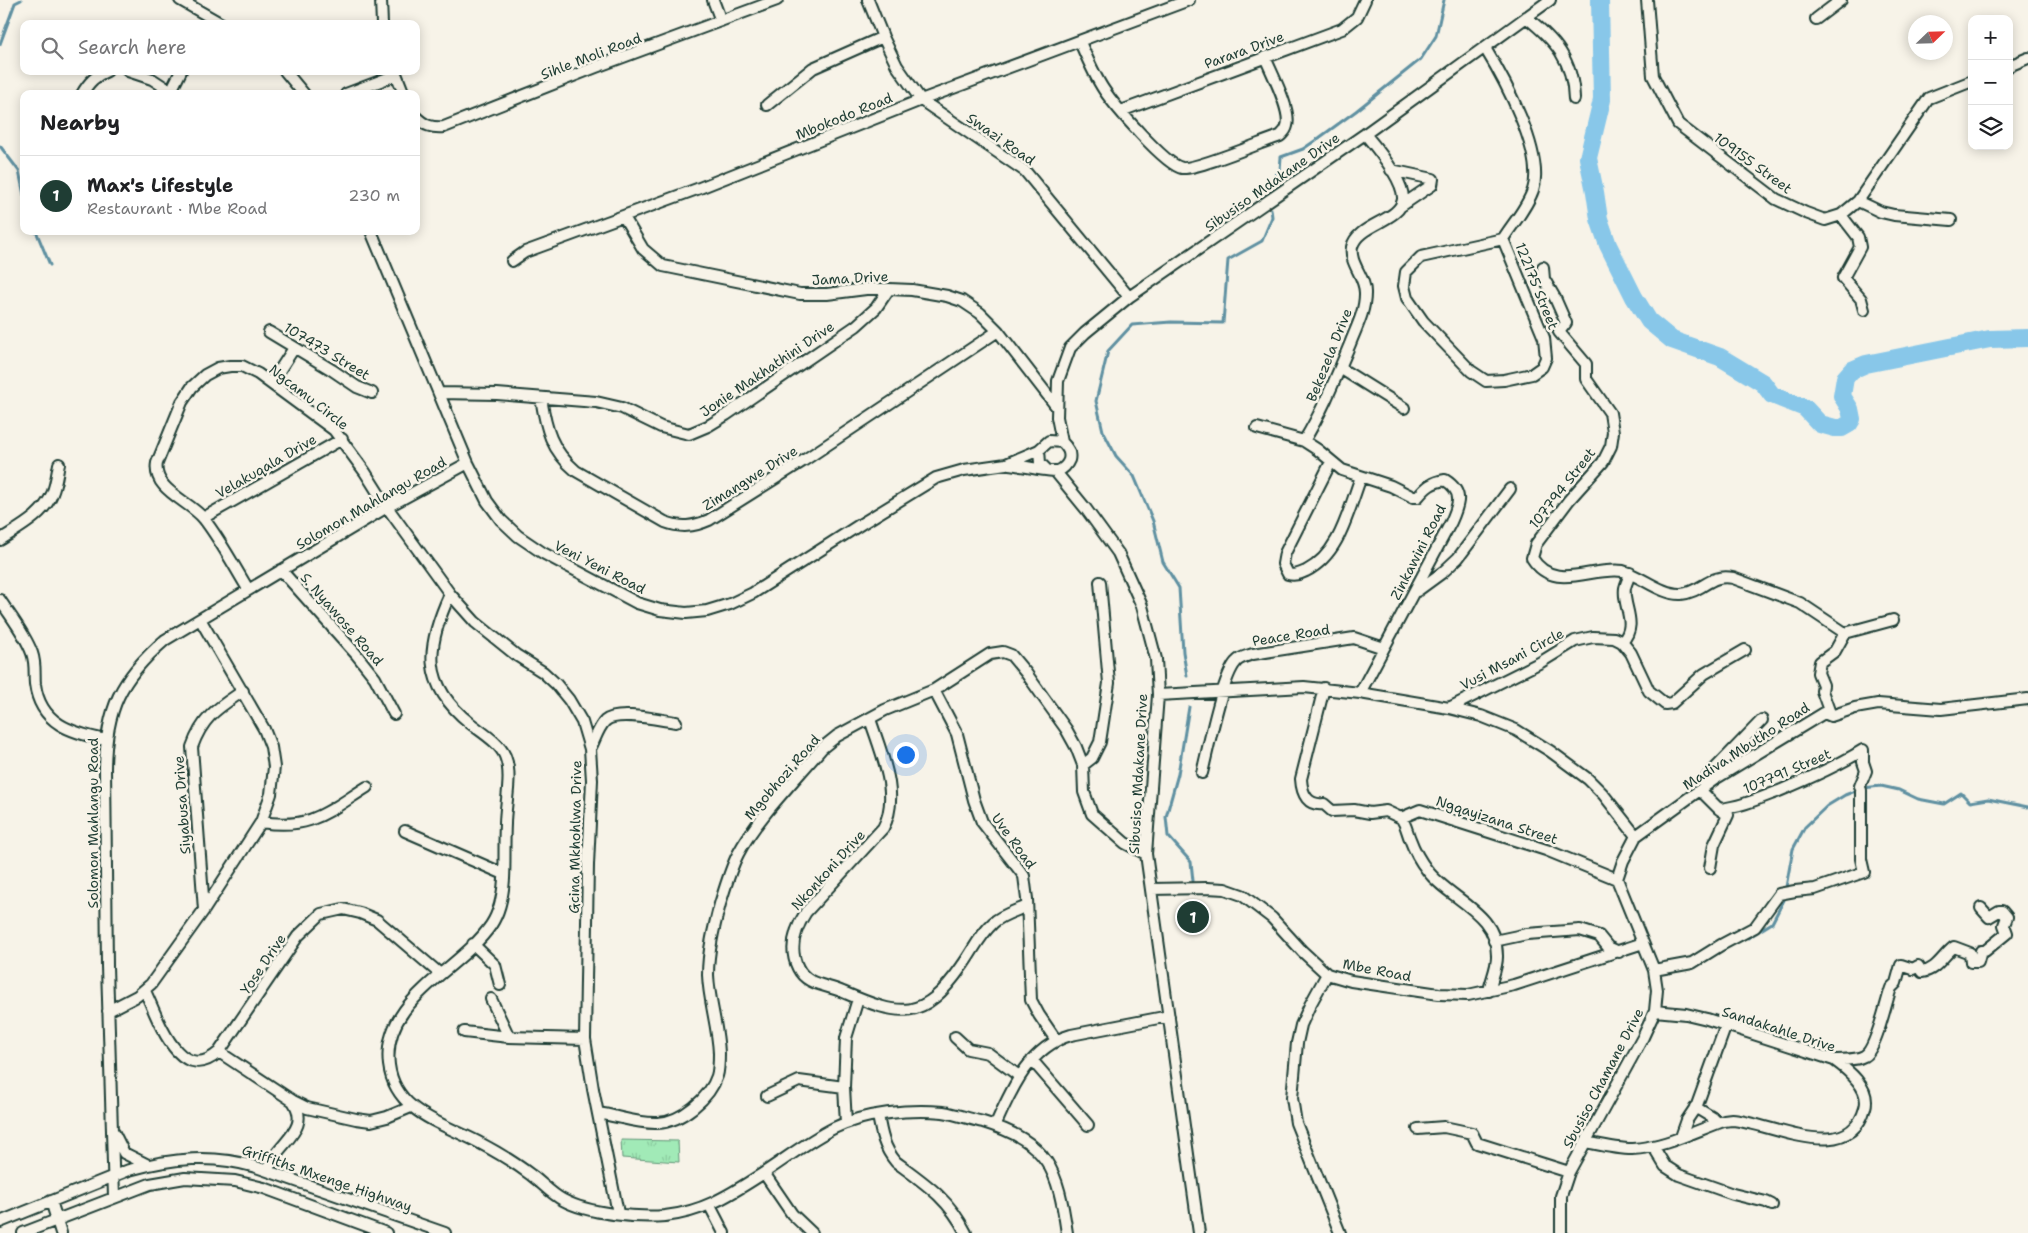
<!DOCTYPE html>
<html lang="en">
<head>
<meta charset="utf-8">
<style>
  :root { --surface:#fff; --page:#f6f6f6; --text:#202124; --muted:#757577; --line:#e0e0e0; --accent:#1f3d34 }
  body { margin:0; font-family:"Shantell Sans",sans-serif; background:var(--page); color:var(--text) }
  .controls { position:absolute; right:15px; top:15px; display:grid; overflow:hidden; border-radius:10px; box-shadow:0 2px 12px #0003 }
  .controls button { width:45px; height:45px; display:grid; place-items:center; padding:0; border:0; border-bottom:1px solid var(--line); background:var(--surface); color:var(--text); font:25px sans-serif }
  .compass { position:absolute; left:1908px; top:15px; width:45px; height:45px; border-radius:50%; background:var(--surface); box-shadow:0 2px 12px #0003; rotate:67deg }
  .you { position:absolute; left:905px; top:754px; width:18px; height:18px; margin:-12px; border:4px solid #fff; border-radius:50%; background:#1a73e8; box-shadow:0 0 0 8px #1a73e833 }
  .badge { display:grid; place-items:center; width:32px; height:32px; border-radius:50%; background:var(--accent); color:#fff; font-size:16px; font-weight:700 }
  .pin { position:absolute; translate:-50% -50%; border:2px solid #fff; box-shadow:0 1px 5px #0006 }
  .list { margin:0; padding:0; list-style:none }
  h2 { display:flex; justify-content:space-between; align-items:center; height:65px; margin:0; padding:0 20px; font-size:21px }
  h2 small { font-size:16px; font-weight:400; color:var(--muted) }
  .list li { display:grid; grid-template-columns:32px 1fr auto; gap:15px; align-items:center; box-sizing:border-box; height:80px; padding:0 20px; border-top:1px solid var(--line) }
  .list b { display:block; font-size:19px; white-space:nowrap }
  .list p { margin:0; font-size:16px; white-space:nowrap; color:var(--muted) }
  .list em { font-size:16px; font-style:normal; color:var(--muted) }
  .icon { flex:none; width:28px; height:28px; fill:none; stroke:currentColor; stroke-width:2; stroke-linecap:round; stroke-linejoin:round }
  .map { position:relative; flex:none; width:2028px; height:1233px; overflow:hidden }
  .search { position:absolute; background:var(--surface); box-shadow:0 2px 12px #0003; left:20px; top:20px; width:400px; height:55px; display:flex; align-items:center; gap:12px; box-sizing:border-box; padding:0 18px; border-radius:10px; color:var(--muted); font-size:19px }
  .panel { position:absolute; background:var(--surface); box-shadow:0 2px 12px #0003; left:20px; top:90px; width:400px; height:145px; border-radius:10px }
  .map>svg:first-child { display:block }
</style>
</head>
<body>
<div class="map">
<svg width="2028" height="1233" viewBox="0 0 2028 1233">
  <defs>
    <pattern id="park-tufts" width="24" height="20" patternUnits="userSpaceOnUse" patternTransform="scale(1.25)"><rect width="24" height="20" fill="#a1eab7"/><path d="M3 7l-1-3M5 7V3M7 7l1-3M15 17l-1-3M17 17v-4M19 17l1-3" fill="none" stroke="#8aca9e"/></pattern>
  </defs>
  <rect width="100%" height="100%" fill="#f7f3e8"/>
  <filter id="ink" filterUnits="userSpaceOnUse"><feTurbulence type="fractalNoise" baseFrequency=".02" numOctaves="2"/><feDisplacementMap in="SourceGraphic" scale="10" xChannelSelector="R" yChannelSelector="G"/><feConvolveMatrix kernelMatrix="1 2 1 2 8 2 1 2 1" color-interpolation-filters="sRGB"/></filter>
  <g filter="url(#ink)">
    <path fill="url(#park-tufts)" stroke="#609476" d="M621 1140 678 1141 679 1162 622 1158Z"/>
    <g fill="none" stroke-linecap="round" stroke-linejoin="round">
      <path stroke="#5e90a1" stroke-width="3" d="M0 44 15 3 21 0
        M0 146 19 171 24 195
        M1268 185 1280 170 1281 157 1303 149 1319 138 1356 111 1421 59 1436 36 1444 0
        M36 231 50 265
        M1187 676 1183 652 1179 588 1163 562 1153 521 1134 476 1116 456 1103 431 1096 401 1108 351 1132 325 1171 322 1223 323 1228 260 1262 241 1272 217 1271 209
        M1189 707 1178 774 1166 817 1168 836 1191 862 1193 881
        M1748 938 1772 923 1786 896V887L1793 849 1805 827 1827 806 1845 795 1863 788 1881 786 1899 790 1918 799 1944 804 1961 793 1970 802 1988 799 2028 807"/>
      <path stroke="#88c7e9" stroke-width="18" d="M1600 0 1602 100 1588 158 1595 192 1599 219 1608 245 1634 297 1649 321 1672 340 1720 357 1763 383 1772 395 1805 408 1820 424 1835 428H1842L1849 424 1852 419 1850 409 1842 396 1845 378 1852 370 1866 364 1990 339 2028 338"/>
      <g stroke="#1f3d34" stroke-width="14">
        <path id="minor" d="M180 0 222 24
          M381 0 382 24
          M713 0 721 21
          M868 0 883 37 897 66 921 100 1025 171 1129 297
          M1647 0 1653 76 1678 124 1776 199 1806 213 1825 220 1841 215 1858 201 1929 98 1972 81
          M1526 17C1555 40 1573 60 1574 99
          M1816 19 1841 0
          M1080 42C1087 58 1094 75 1104 90 1114 105 1165 165 1182 168 1196 170 1262 142 1280 136 1283 133 1286 131 1287 126 1292 111 1271 72 1265 57
          M1485 48C1504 79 1545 154 1533 190 1527 208 1513 223 1503 239L1421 257 1406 272 1404 286 1407 298 1423 321 1471 371 1486 381 1504 380 1532 374 1542 367 1546 358 1544 338 1503 239
          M2009 66 2028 58
          M128 71 152 79 175 94
          M285 71 304 94
          M395 71 404 94
          M171 91 181 71
          M82 94C89 82 95 76 107 71
          M346 94 396 75
          M767 105 813 68 883 37
          M1121 111 1342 29 1357 17 1365 0
          M416 117C425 126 432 128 444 127L596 67 777 0
          M1391 170 1433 179 1432 185 1401 206
          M1858 201 1881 212 1894 215 1951 220
          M1841 215 1858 237 1860 247 1843 278 1861 299 1864 310
          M624 217 643 249 663 266 800 294H827L866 289H889L912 290 947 296 962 301 980 313 998 331 1056 406
          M371 231 468 463 487 501 501 520 518 536 543 553 637 603 660 610 686 613 707 611 730 604 753 593 861 524 936 478 964 470 1006 464 1039 450
          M512 261 525 252 697 189 921 100 1189 0
          M1543 267 1544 279 1555 298 1566 323 1559 332 1586 364V379L1610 413 1613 432 1611 446 1603 462 1569 500 1536 544 1532 558C1554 593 1591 566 1623 571 1641 576 1662 595 1681 594 1703 592 1710 573 1733 578L1800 603 1845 633
          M269 332 332 370 357 387 372 393
          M1340 368 1404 408
          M272 382 294 348
          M439 393 497 394 596 402 622 408 661 427 689 434 708 426 726 415 856 326 876 308 889 289
          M541 398C546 429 551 450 576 471L665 522C681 528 693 527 709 520L803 461 998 331
          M1257 428 1304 441 1318 450 1342 470 1391 486 1413 497H1418C1426 487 1432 482 1445 480 1464 492 1459 504 1451 522L1360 693
          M1304 441C1323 410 1336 377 1350 344 1356 328 1365 312 1365 294 1366 277 1349 264 1352 247 1357 224 1401 221 1403 199 1404 181 1376 147 1365 134
          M1062 442 1057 417 1058 381 1070 348 1085 333 1129 297 1365 134 1550 0
          M1331 462 1285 553 1283 564 1288 574C1295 576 1299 574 1306 571 1340 554 1348 511 1361 477
          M1009 464C1019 465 1050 472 1058 471 1063 469 1067 465 1069 460 1071 452 1067 447 1062 442L1049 441 1039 450 1040 463 1046 469
          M1055 471 1086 509 1118 553 1142 606 1156 659 1158 695 1146 854 1199 1233
          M203 518 342 439
          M0 540C18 528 43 516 52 494 56 485 57 474 59 464
          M281 570 356 654 375 678 394 714
          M248 589C234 566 221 541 204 519 190 501 152 490 157 463L182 402 192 387 205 375 218 368 230 366H242L258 374 334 430 365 472 387 507 450 594 475 622 516 655 543 672 556 684 569 700 582 722 590 749 592 780 588 865 585 1039 593 1089 618 1213
          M1417 591 1443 572 1458 558 1510 489
          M450 594C426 646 421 684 470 723 481 732 499 742 505 756 513 775 505 804 505 824 504 843 505 861 504 879 503 894 499 913 491 925 460 971 381 999 389 1065 395 1112 442 1123 478 1142 497 1152 514 1162 531 1175 542 1183 551 1194 563 1200 589 1214 636 1218 665 1216 702 1212 728 1196 759 1176 784 1160 808 1141 834 1128 864 1113 910 1109 943 1112 956 1114 970 1119 983 1122 1049 1142 1058 1170 1067 1233
          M0 600C11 617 25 634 32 653 36 664 34 674 35 684 40 724 72 733 106 740
          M1622 642C1639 624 1622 606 1625 588 1626 583 1629 578 1630 573
          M1324 688 1301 779C1302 795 1308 806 1324 804L1332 811 1354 810 1370 813 1386 811 1401 818 1420 810 1546 850 1617 879
          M934 690 957 734 974 800 982 822 1024 876 1027 899 1031 1000 1039 1015 1056 1040
          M1158 695 1304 687 1360 693 1449 708 1481 716 1516 730 1550 751 1588 779 1603 794 1636 836 1623 861 1617 879
          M1449 708 1541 662 1575 641 1593 637 1614 638 1622 642 1631 653 1649 691 1665 704 1672 703 1704 674 1745 650
          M1831 716 1822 691 1823 685 1818 673 1820 662 1835 651 1845 633 1893 620
          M870 719C881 753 901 795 883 828L806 912C795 929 788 948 798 968 807 986 826 984 843 992 901 1017 923 1022 962 966 973 951 979 936 993 923 1001 915 1016 911 1027 906
          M1762 720 1708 776 1701 791 1719 809C1740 807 1758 799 1779 791 1808 779 1836 767 1863 750
          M590 749C595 740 598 728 605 721 617 710 660 720 676 722
          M1083 765 1092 758 1100 742 1109 683 1100 582
          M1202 773C1208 750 1222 677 1236 662 1240 657 1247 656 1253 654L1354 638 1384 648
          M1860 786 1866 771 1863 762V750
          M1401 818C1406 824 1407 832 1410 839 1414 850 1420 861 1427 870 1449 900 1498 911 1497 957 1497 968 1491 980 1489 991
          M261 822C311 830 327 812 367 787
          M405 831 504 874
          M1636 836 1715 779 1824 713 1831 716 1855 708 1878 704 1941 709 2028 699
          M1710 868 1714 845 1728 815 1719 809
          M1151 889 1207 888 1225 889 1242 895 1272 918 1302 951 1327 974 1351 981 1439 994 1468 995 1514 985 1643 943
          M204 910 192 747C203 716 218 708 243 691
          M1494 941 1527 934 1580 930 1599 936 1608 947 1619 952
          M473 944 495 965 500 985
          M1654 970 1692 963 1721 945 1755 927 1779 894 1795 891 1815 889 1864 872 1861 859V790
          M1327 974 1310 1005 1301 1025 1297 1043 1292 1098 1296 1123 1340 1233
          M145 991C158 1018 179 1087 219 1052L298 936 321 914 343 909 360 913 377 920 439 973
          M491 999 509 1037
          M108 1011 137 996 151 984 204 910 261 822 271 794 274 767 271 747 264 729 200 619
          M464 1032 509 1037 585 1039
          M955 1037 968 1049 988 1053 1019 1076
          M219 1052 293 1101 307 1108 356 1119 371 1121 387 1117 411 1107
          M1032 1060 1088 1125
          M1834 1060C1843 1059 1856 1061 1864 1056 1876 1050 1886 1002 1891 988L1896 983 1901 965 1913 969 1918 966 1922 972C1937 970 1943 955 1954 947L1970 953 1971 962H1978L1981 951H1985L2007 933 2004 925 2007 917 2002 911H1999L1989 917 1981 908
          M767 1096 799 1081 844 1087
          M1695 1107 1713 1118 1718 1123
          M598 1113C617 1116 638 1124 658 1123 681 1122 710 1098 717 1076 719 1070 719 1060 719 1053 718 1027 709 1001 708 975 708 951 714 927 720 904 725 888 730 870 738 854 756 819 796 779 822 748L837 736 885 710 934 690 990 654 1003 652 1011 655 1026 673 1066 729 1076 747 1083 765 1084 792 1092 814 1125 843 1146 854
          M878 1115C881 1133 884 1148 896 1162 926 1184 949 1199 966 1233
          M846 1123 844 1087 846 1038 858 999
          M995 1126C1011 1090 1029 1047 1071 1035L1169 1016
          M1418 1129 1444 1127 1472 1133 1477 1143 1569 1172
          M114 1133 124 1153 148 1165
          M1681 1137 1687 1120 1697 1105 1726 1025
          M1586 1142C1601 1145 1617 1149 1632 1149 1663 1148 1695 1131 1724 1121L1732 1120C1772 1123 1849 1167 1865 1108 1871 1088 1848 1070 1834 1060L1707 1019 1686 1014 1655 1011
          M1653 1146 1665 1166 1679 1175 1733 1194 1766 1202 1772 1205
          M268 1170C270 1164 273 1158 277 1153 290 1136 308 1124 293 1101
          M764 1173 792 1214 812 1233
          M114 1197 107 966 105 768C106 709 120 679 165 640L387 507 468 463
          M51 1201 61 1233
          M710 1206 724 1233
          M0 1222 129 1170C172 1158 213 1154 256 1167L445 1233
          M23 1233 150 1184 185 1178 235 1181 264 1188 386 1233
          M1561 1233V1196L1569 1172 1643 1037 1655 1011 1657 990 1654 970 1617 879"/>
      </g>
      <use href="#minor" stroke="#f7f3e8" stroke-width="10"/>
    </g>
  </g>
  <g text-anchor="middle" stroke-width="5" stroke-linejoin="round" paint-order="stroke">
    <g font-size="14" fill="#1f3d34" stroke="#f7f3e8">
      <text transform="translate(1244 50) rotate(-20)" y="5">Parara Drive</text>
      <text transform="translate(591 56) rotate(-21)" y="5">Sihle Moli Road</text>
      <text transform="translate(844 116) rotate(-22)" y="5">Mbokodo Road</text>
      <text transform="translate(1001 139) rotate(35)" y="5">Swazi Road</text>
      <text transform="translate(1753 163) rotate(36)" y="5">109155 Street</text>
      <text transform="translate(1272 182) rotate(-35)" y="5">Sibusiso Mdakane Drive</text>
      <text transform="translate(850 278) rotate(-3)" y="5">Jama Drive</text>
      <text transform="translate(1537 286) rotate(68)" y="5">122175 Street</text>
      <text transform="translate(327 351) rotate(31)" y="5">107473 Street</text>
      <text transform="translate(1329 355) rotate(-68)" y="5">Bekezela Drive</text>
      <text transform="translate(767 369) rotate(-34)" y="5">Jonie Makhathini Drive</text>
      <text transform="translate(309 397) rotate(38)" y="5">Ngcamu Circle</text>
      <text transform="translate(266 466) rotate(-30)" y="5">Velakuqala Drive</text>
      <text transform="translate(750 478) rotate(-32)" y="5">Zimangwe Drive</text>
      <text transform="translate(1562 488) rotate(-52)" y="5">107794 Street</text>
      <text transform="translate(371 503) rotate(-30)" y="5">Solomon Mahlangu Road</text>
      <text transform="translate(1418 552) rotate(-63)" y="5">Zinkawini Road</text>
      <text transform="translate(600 567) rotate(27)" y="5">Veni Yeni Road</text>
      <text transform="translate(342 619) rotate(49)" y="5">S. Nyawose Road</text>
      <text transform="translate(1291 635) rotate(-9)" y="5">Peace Road</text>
      <text transform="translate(1512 659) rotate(-28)" y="5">Vusi Msani Circle</text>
      <text transform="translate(1746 746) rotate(-33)" y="5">Madiva Mbutho Road</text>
      <text transform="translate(1787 771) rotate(-23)" y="5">107791 Street</text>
      <text transform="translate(1138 774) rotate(-87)" y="5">Sibusiso Mdakane Drive</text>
      <text transform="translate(782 777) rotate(-49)" y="5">Mgobhozi Road</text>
      <text transform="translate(182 805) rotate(-94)" y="5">Siyabusa Drive</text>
      <text transform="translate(1497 820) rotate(18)" y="5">Ngqayizana Street</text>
      <text transform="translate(93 823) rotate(-90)" y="5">Solomon Mahlangu Road</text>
      <text transform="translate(575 837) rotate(-89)" y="5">Gcina Mkhohlwa Drive</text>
      <text transform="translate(1014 841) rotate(54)" y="5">Uve Road</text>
      <text transform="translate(828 870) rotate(-48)" y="5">Nkonkoni Drive</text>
      <text transform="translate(263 964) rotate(-56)" y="5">Yose Drive</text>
      <text transform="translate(1377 970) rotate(11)" y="5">Mbe Road</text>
      <text transform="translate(1779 1029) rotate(18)" y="5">Sandakahle Drive</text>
      <text transform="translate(1603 1078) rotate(-62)" y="5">Sbusiso Chamane Drive</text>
      <text transform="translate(327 1178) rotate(19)" y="5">Griffiths Mxenge Highway</text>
    </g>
  </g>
</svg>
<div class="controls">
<button>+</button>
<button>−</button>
<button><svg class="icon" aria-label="layers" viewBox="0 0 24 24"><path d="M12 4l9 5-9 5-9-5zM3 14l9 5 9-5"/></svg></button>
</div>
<svg class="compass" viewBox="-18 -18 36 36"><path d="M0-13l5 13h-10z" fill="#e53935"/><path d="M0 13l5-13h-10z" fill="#757577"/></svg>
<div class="you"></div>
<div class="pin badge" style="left:1193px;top:917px">1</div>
<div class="search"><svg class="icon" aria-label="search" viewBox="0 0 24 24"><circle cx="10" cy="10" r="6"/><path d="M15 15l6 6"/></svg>Search here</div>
<section class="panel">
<h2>Nearby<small></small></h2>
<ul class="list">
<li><span class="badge">1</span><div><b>Max's Lifestyle</b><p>Restaurant · Mbe Road</p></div><em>230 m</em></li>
</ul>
</section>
</div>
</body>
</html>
